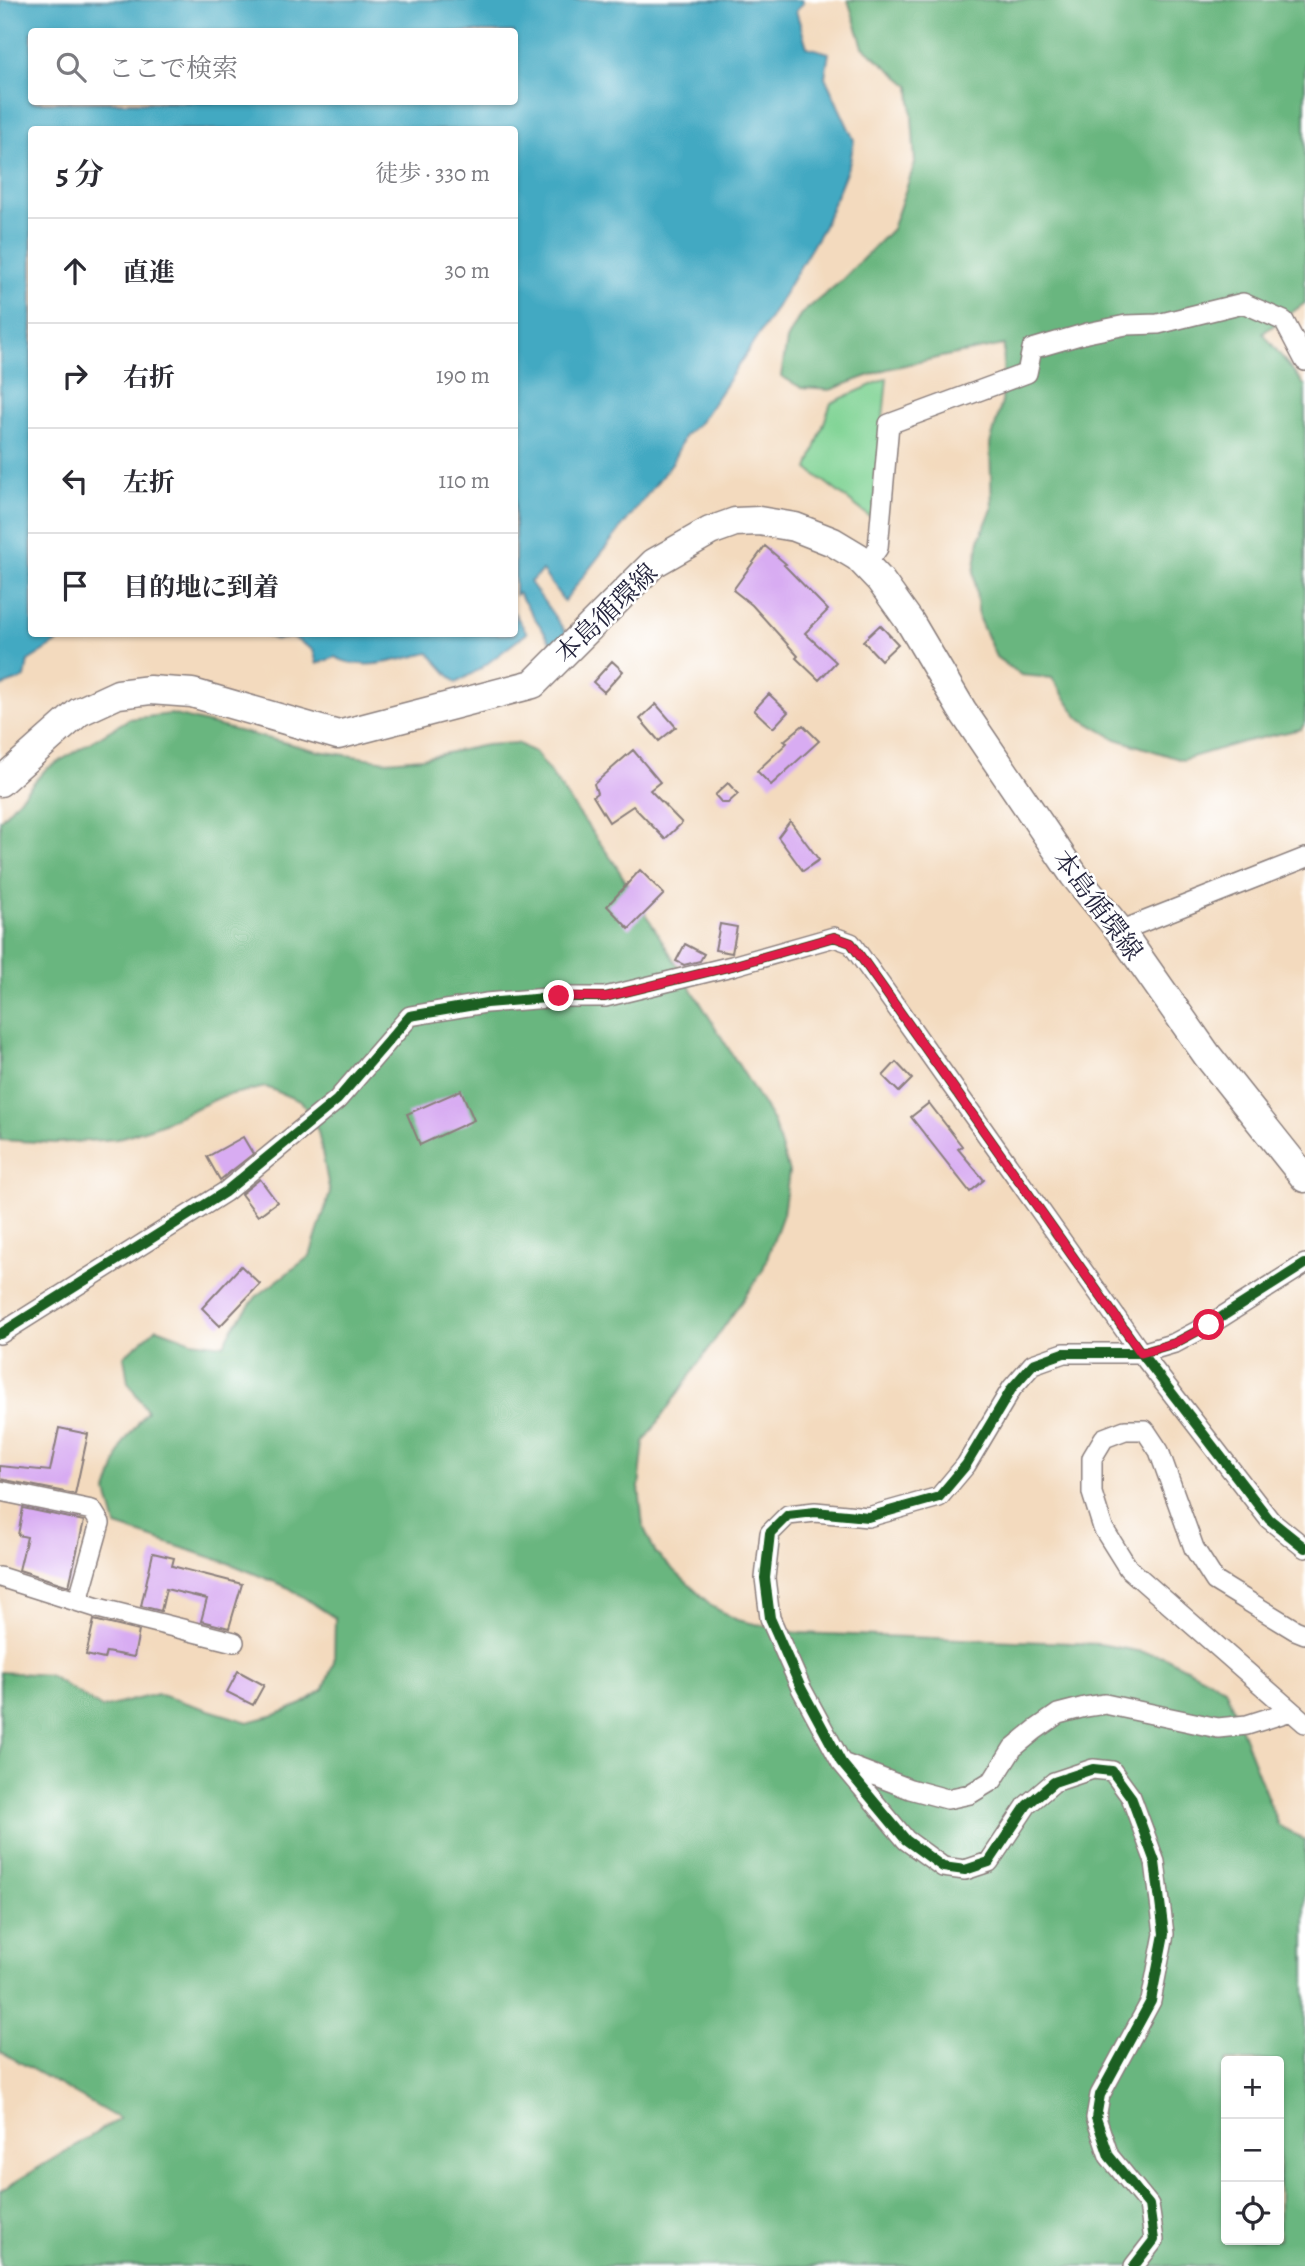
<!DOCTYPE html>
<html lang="ja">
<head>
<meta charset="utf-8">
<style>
  :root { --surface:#fff; --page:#f7f7f7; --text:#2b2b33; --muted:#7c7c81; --line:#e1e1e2 }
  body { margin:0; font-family:Alegreya,"Noto Serif JP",serif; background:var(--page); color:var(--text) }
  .controls { position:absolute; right:21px; bottom:21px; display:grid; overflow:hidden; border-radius:7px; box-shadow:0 2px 5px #0004 }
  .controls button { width:63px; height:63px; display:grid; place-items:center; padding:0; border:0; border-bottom:2px solid var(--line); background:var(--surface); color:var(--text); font:35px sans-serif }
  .stop { position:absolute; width:21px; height:21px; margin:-16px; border:5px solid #e11d48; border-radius:50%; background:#fff }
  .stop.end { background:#e11d48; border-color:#fff; box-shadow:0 2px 7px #0008 }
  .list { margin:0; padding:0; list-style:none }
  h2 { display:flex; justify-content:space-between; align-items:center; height:91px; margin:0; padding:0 28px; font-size:30px }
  h2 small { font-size:23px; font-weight:400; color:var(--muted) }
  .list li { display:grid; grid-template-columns:46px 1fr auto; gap:21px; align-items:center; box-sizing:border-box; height:105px; padding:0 28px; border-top:2px solid var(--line) }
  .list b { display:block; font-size:26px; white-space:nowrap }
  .list em { font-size:23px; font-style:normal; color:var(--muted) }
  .icon { flex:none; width:38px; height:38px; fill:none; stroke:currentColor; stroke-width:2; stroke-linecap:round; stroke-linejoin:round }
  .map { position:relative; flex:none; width:1305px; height:2266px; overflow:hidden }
  .search { position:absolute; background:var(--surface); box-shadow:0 2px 5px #0004; left:28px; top:28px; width:490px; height:77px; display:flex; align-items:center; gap:18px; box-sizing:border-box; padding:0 24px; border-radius:7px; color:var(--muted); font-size:26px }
  .panel { position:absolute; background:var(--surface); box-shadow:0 2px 5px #0004; left:28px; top:126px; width:490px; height:511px; border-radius:7px }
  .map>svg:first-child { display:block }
</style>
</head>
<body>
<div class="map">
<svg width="1305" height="2266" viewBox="0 0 1305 2266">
  <rect width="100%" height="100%" fill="#fff"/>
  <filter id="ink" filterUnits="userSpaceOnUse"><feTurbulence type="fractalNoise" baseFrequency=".0143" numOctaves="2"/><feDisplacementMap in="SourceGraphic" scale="14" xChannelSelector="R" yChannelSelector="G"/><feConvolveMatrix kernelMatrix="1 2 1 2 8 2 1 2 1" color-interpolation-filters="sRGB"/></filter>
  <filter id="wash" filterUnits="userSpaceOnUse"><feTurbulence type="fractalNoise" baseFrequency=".00686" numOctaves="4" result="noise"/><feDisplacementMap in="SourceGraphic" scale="28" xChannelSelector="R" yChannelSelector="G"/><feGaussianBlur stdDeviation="1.57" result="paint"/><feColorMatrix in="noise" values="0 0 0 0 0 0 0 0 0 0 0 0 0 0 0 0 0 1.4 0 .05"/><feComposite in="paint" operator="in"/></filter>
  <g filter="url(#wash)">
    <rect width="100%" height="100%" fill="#f3dabe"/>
    <path fill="#82d496" stroke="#527b68" stroke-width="2" d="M887 378 873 519 808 469 831 403Z"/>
    <path fill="#69b67f" stroke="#466c5d" stroke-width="2" fill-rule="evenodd" d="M848 0H1305V303L1263 333 1305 386V723L1301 729 1243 742 1182 760 1116 739 1078 717 1052 678 1021 675 996 657 979 619 974 572 979 540 992 509 990 444 1002 402 1004 345 946 356 887 369 830 390 802 388 781 376 787 340 800 315 841 281 892 229 915 163 910 86 863 47Z
      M171 714 318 751 387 761 422 758 486 745 517 743 536 753 615 864 773 1121 789 1172 783 1214 762 1272 644 1442 639 1487 643 1526 656 1554 713 1607 737 1620 797 1633 1100 1644 1163 1656 1225 1688 1278 1825 1305 1840V2266H0V2191L119 2119 0 2051V1672L49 1675 102 1708 157 1694 248 1722 275 1715 302 1704 324 1689 334 1661 335 1618 289 1588 231 1564 116 1526 107 1492 122 1445 147 1411 128 1382 124 1356 157 1328 192 1341 224 1345 233 1327 256 1297 310 1256 330 1193 318 1131 302 1102 266 1087 223 1096 159 1125 117 1139 56 1143 0 1140V820L45 770 129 719ZM1226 2061H1279V2240H1226Z"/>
    <path fill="#42a9c2" stroke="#32667e" stroke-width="2" fill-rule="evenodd" d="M0 0H801L803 3 796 11 807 47 829 53 825 77 854 140 850 162 824 226 770 318 701 421 685 435 672 463 564 601 542 571 530 582 567 634 553 645 518 593 515 595 514 130H32V634H59L58 642 28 661 25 678 0 687ZM32 32H514V102H32Z
      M515 614 527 633 480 669 456 683 429 653C400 659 362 673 335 657L317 664 313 650 292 637 276 640 262 634H514Z"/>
    <g id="blocks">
      <path fill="#d8acf2" d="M765 546 786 564 784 565 828 610 805 633 836 662 819 680 796 658 798 656 752 605 733 590Z
        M880 625 898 644 881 660 863 641Z
        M612 661 623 671 604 692 593 682Z
        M769 694 788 712 773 728 754 710Z
        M656 704 676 727 659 741 640 719Z
        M803 725 819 741 771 785 757 771 787 743 784 741Z
        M633 750 660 782 650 790 682 823 665 839 633 806 609 822 593 796 597 793 594 784Z
        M728 783 738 794 728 803H722L715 795Z
        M790 821 819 860 803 871 778 837Z
        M640 870 664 894 629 929 607 906Z
        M720 924 737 927 732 953 715 950Z
        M685 944 704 954 700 961 684 965 676 961Z
        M896 1062 912 1079 899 1092 883 1076Z
        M461 1090 474 1120 420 1145 407 1114Z
        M929 1103 962 1146 958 1149 984 1180 970 1192 911 1117Z
        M243 1137 253 1154 220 1180 207 1157Z
        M260 1179 277 1202 258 1216 241 1194Z
        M241 1266 260 1284 220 1326 202 1308Z
        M59 1428 88 1434 75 1494 0 1479V1466L50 1471Z
        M23 1508 84 1521 69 1586 19 1570 27 1537 18 1535Z
        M153 1553 174 1558 172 1566 242 1584 229 1628 201 1621 207 1599 166 1589 161 1611 141 1606Z
        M94 1620 139 1631 134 1657 106 1652 104 1659 86 1655Z
        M238 1671 264 1685 253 1705 227 1692Z"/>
    </g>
  </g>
  <g filter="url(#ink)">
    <use href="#blocks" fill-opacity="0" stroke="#8a7e7c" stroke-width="2"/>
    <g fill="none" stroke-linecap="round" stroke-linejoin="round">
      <g stroke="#8a7e7c" stroke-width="22">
        <path id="minor" d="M866 565 878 548 889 424 1027 373 1032 349 1087 333 1126 325 1158 324 1243 303 1284 321 1305 361
          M1120 931 1305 858
          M0 1334 225 1192 337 1100 410 1016 486 1003 559 997H605L732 966 834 937 851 943 1141 1353 1269 1519 1305 1548
          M0 1491 92 1510 100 1523 78 1601
          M0 1577 98 1608 234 1642
          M1305 1634 1295 1630 1215 1581 1194 1548 1159 1451 1145 1430H1125L1104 1438 1092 1458V1493L1103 1528 1128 1568 1305 1723
          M845 1764 910 1789 947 1799 970 1794 993 1780 1013 1748 1035 1730 1058 1714 1085 1707 1105 1704 1218 1728 1247 1725 1291 1711
          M1134 2266 1154 2240 1149 2205 1109 2156 1096 2118 1100 2095 1151 2001 1164 1934 1155 1862 1131 1797 1112 1771 1093 1769 1054 1782 1027 1805 989 1862 965 1870 943 1867 906 1840 841 1762 801 1688 770 1618 765 1578 770 1533 788 1515 815 1512 868 1517 939 1497 966 1465 1012 1388 1033 1364 1064 1353H1141L1175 1343 1209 1325 1305 1264"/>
      </g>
      <g stroke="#8a7e7c" stroke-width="31">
        <path id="secondary" d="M0 782 79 712 118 694 150 690 192 693 338 735 533 684 654 563 710 531 735 522 759 521 795 527 833 542 858 557 880 580 910 622 962 710 1074 875 1120 931 1207 1055 1305 1178"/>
      </g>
      <use href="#minor" stroke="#fff" stroke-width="19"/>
      <use href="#secondary" stroke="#fff" stroke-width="28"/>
      <g stroke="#fff" stroke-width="15">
        <path id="cycleway" d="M0 1334 225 1192 337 1100 410 1016 486 1003 559 997H605L732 966 834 937 851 943 1141 1353 1269 1519 1305 1548
          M1134 2266 1154 2240 1149 2205 1109 2156 1096 2118 1100 2095 1151 2001 1164 1934 1155 1862 1131 1797 1112 1771 1093 1769 1054 1782 1027 1805 989 1862 965 1870 943 1867 906 1840 841 1762 801 1688 770 1618 765 1578 770 1533 788 1515 815 1512 868 1517 939 1497 966 1465 1012 1388 1033 1364 1064 1353H1141L1175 1343 1209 1325 1305 1264"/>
      </g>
      <use href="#cycleway" stroke="#1b5e20" stroke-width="10"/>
    </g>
  </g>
  <g fill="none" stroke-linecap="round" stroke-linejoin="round" filter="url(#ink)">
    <path stroke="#e11d48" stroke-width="9" d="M559 996 605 997 732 966 834 937 851 943 1141 1353 1175 1343 1209 1325"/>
  </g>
  <g text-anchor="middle" stroke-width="5" stroke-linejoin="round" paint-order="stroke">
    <g font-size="26" fill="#22223b" stroke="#fff">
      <text transform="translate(606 613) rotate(-44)" y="9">本島循環線</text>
      <text transform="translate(1098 905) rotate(53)" y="9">本島循環線</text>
    </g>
  </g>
</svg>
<div class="controls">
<button>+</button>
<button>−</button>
<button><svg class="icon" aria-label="locate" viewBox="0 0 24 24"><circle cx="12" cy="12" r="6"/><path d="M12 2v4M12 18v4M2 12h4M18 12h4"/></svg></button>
</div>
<div class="stop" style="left:1209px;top:1325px"></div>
<div class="stop end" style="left:559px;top:996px"></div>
<div class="search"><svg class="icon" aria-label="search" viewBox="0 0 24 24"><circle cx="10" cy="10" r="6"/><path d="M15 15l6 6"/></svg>ここで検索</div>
<section class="panel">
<h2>5 分<small>徒歩 · 330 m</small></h2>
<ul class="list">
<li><svg class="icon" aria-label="ahead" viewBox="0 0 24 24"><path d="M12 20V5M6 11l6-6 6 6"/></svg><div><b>直進</b></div><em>30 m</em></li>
<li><svg class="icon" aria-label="right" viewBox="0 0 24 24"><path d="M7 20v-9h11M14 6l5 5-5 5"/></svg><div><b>右折</b></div><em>190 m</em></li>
<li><svg class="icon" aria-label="left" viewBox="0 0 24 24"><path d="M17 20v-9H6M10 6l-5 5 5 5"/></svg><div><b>左折</b></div><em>110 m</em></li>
<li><svg class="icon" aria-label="arrive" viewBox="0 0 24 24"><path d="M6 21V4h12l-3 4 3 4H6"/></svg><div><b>目的地に到着</b></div></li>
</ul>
</section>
</div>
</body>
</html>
